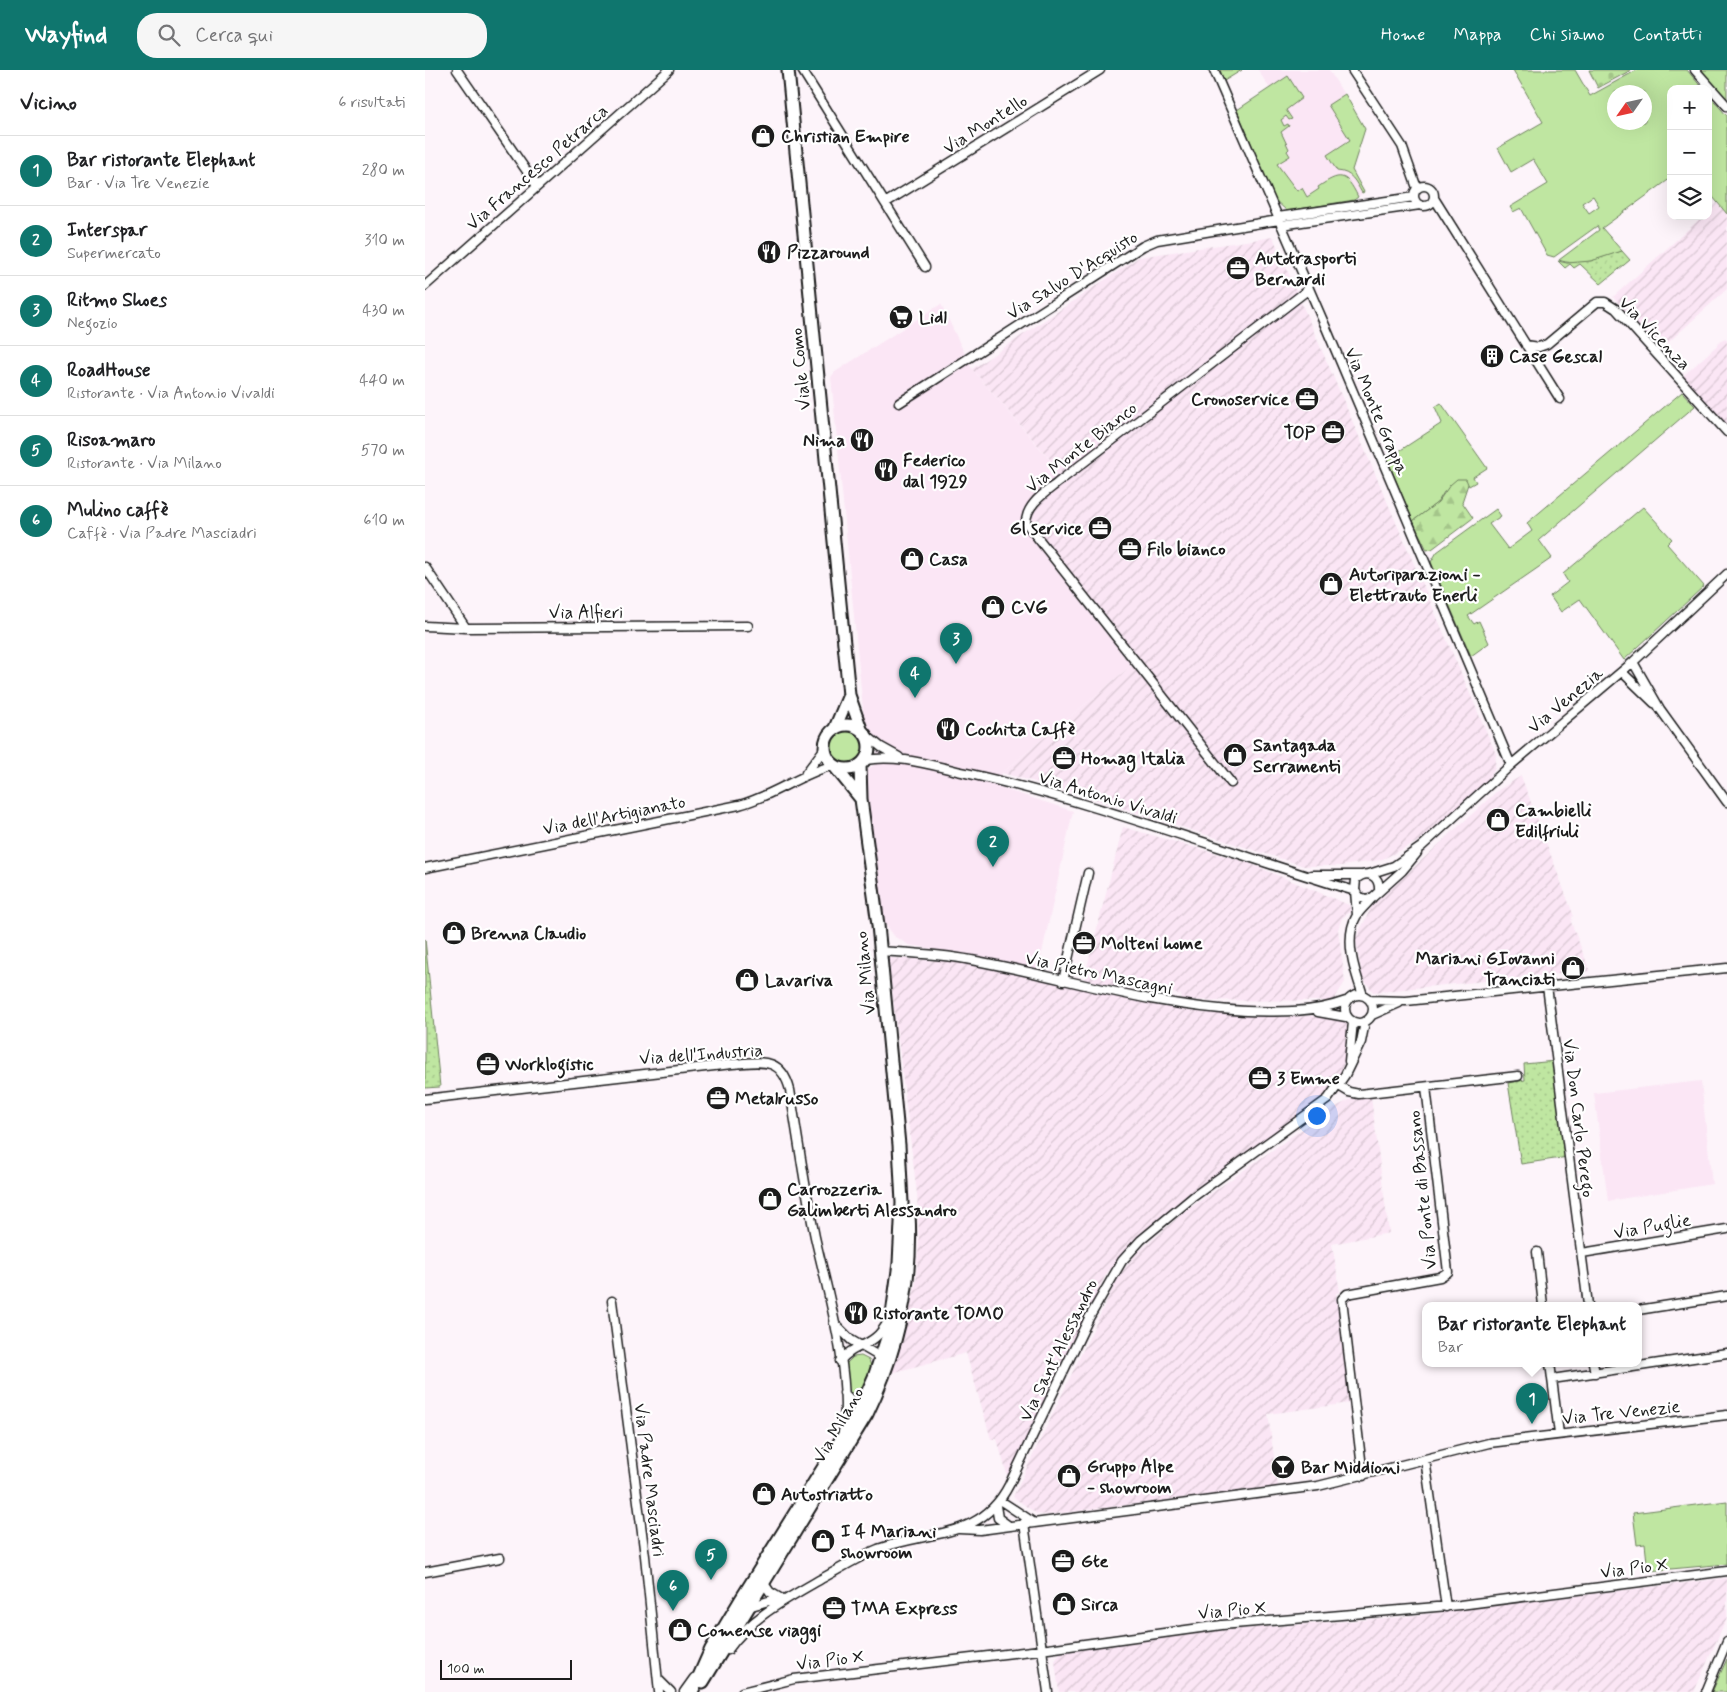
<!DOCTYPE html>
<html lang="it">
<head>
<meta charset="utf-8">
<style>
  :root { --surface:#fff; --page:#f6f6f6; --text:#202124; --muted:#757577; --line:#e0e0e0; --accent:#0f766e }
  body { margin:0; font-family:Mynerve,sans-serif; background:var(--page); color:var(--text) }
  .controls { position:absolute; right:15px; top:15px; display:grid; overflow:hidden; border-radius:10px; box-shadow:0 5px 20px #0002 }
  .controls button { width:45px; height:45px; display:grid; place-items:center; padding:0; border:0; border-bottom:1px solid var(--line); background:var(--surface); color:var(--text); font:25px sans-serif }
  .compass { position:absolute; left:1182px; top:15px; width:45px; height:45px; border-radius:50%; background:var(--surface); box-shadow:0 5px 20px #0002; rotate:236deg }
  .scale { position:absolute; left:15px; bottom:12px; width:132px; box-sizing:border-box; padding-left:5px; border:2px solid #1c1c1c; border-top:0; font-size:14px; line-height:18px; white-space:nowrap; color:#1c1c1c; -webkit-text-stroke:4px #fff; paint-order:stroke }
  .you { position:absolute; left:891px; top:1045px; width:18px; height:18px; margin:-12px; border:4px solid #fff; border-radius:50%; background:#1a73e8; box-shadow:0 0 0 8px #1a73e833 }
  .badge { display:grid; place-items:center; width:32px; height:32px; border-radius:50%; background:var(--accent); color:#fff; font-size:16px; font-weight:700 }
  .pin { position:absolute; translate:-50% -41px; filter:drop-shadow(0 1px 2px #0008) }
  .pin::after { content:''; position:absolute; top:26px; width:18px; height:15px; background:inherit; clip-path:polygon(0 0,100% 0,50% 100%) }
  .popup { position:absolute; left:997px; top:1232px; width:220px; height:65px; box-sizing:border-box; display:grid; place-content:center; border-radius:10px; background:var(--surface); filter:drop-shadow(0 1px 4px #0005); font-size:16px; white-space:nowrap; color:var(--muted) }
  .popup b { font-size:19px; color:var(--text) }
  .popup::after { content:''; position:absolute; left:50%; top:100%; margin-left:-10px; border:10px solid transparent; border-top-color:var(--surface) }
  .list { margin:0; padding:0; list-style:none }
  h2 { display:flex; justify-content:space-between; align-items:center; height:65px; margin:0; padding:0 20px; font-size:21px }
  h2 small { font-size:16px; font-weight:400; color:var(--muted) }
  .list li { display:grid; grid-template-columns:32px 1fr auto; gap:15px; align-items:center; box-sizing:border-box; height:70px; padding:0 20px; border-top:1px solid var(--line) }
  .list b { display:block; font-size:19px; white-space:nowrap }
  .list p { margin:0; font-size:16px; white-space:nowrap; color:var(--muted) }
  .list em { font-size:16px; font-style:normal; color:var(--muted) }
  .icon { flex:none; width:28px; height:28px; fill:none; stroke:currentColor; stroke-width:2; stroke-linecap:round; stroke-linejoin:round }
  .map { position:relative; flex:none; width:1302px; height:1622px; overflow:hidden }
  header { display:flex; align-items:center; gap:30px; box-sizing:border-box; height:70px; padding:0 25px; background:var(--accent); color:#fff }
  header strong { font-size:24px }
  nav { display:flex; gap:28px; margin-inline-start:auto; font-size:18px }
  .search { width:350px; height:45px; background:var(--page); display:flex; align-items:center; gap:12px; box-sizing:border-box; padding:0 18px; border-radius:20px; color:var(--muted); font-size:19px }
  main { display:flex }
  aside { flex:1; background:var(--surface) }
  .map>svg:first-child { display:block }
</style>
</head>
<body>
<header>
<strong>Wayfind</strong>
<div class="search"><svg class="icon" aria-label="search" viewBox="0 0 24 24"><circle cx="10" cy="10" r="6"/><path d="M15 15l6 6"/></svg>Cerca qui</div>
<nav><a>Home</a><a>Mappa</a><a>Chi siamo</a><a>Contatti</a></nav>
</header>
<main>
<aside>
<h2>Vicino<small>6 risultati</small></h2>
<ul class="list">
<li><span class="badge">1</span><div><b>Bar ristorante Elephant</b><p>Bar · Via Tre Venezie</p></div><em>280 m</em></li>
<li><span class="badge">2</span><div><b>Interspar</b><p>Supermercato</p></div><em>310 m</em></li>
<li><span class="badge">3</span><div><b>Ritmo Shoes</b><p>Negozio</p></div><em>430 m</em></li>
<li><span class="badge">4</span><div><b>RoadHouse</b><p>Ristorante · Via Antonio Vivaldi</p></div><em>440 m</em></li>
<li><span class="badge">5</span><div><b>Risoamaro</b><p>Ristorante · Via Milano</p></div><em>570 m</em></li>
<li><span class="badge">6</span><div><b>Mulino caffè</b><p>Caffè · Via Padre Masciadri</p></div><em>610 m</em></li>
</ul>
</aside>
<div class="map">
<svg width="1302" height="1622" viewBox="0 0 1302 1622">
  <defs>
    <pattern id="industrial-furrows" width="10" height="10" patternUnits="userSpaceOnUse" patternTransform="scale(1.25)"><rect width="10" height="10" fill="#fbe6f5"/><path d="M-1 1l2-2M0 10L10 0M9 11l2-2" fill="none" stroke="#d7c5d1"/></pattern>
    <pattern id="forest-firs" width="22" height="20" patternUnits="userSpaceOnUse" patternTransform="scale(1.25)"><rect width="22" height="20" fill="#bfe6a1"/><path d="M5 1l3.5 6h-7zM16 11l3.5 6h-7z" fill="#a4c58a"/></pattern>
    <pattern id="cemetery-stones" width="16" height="16" patternUnits="userSpaceOnUse" patternTransform="scale(1.25)"><rect width="16" height="16" fill="#bfe6a1"/><path d="M2 7V4a2 2 0 0 1 4 0v3zM10 15v-3a2 2 0 0 1 4 0v3z" fill="#a4c58a"/></pattern>
    <pattern id="park-dots" width="8" height="8" patternUnits="userSpaceOnUse" patternTransform="scale(1.25)"><rect width="8" height="8" fill="#bfe6a1"/><path d="M2 2h.1M6 6h.1" fill="none" stroke="#a4c58a" stroke-width="1.8" stroke-linecap="round"/></pattern>
  </defs>
  <rect width="100%" height="100%" fill="#fdf4fa"/>
  <filter id="ink" filterUnits="userSpaceOnUse"><feTurbulence type="fractalNoise" baseFrequency=".02" numOctaves="2"/><feDisplacementMap in="SourceGraphic" scale="10" xChannelSelector="R" yChannelSelector="G"/><feConvolveMatrix kernelMatrix="1 2 1 2 8 2 1 2 1" color-interpolation-filters="sRGB"/></filter>
  <g filter="url(#ink)">
    <path fill="#fbe6f5" d="M833 0H904L940 59 927 100 939 122 929 130 862 141 850 130 812 40 845 19Z
      M516 234 547 299 643 411 592 450 706 596 577 703 572 717 648 741 613 901 557 887 484 875 470 867 458 851 439 708 443 699 451 694 453 675 440 651 438 640 406 307 410 302Z
      M1276 1011 1287 1114 1183 1131 1169 1023Z"/>
    <path fill="url(#industrial-furrows)" d="M1292 133 1302 144V219L1235 280 1188 227 1278 146H1283V142Z
      M848 167 1071 684 1070 698 1059 715 992 772 956 790 916 796H879L644 721 577 703 706 596 591 449 643 410 547 299 714 187Z
      M1300 268 1302 270V358L1256 308Z
      M1096 706 1148 844 1146 852 1165 901 948 922 937 907 931 868 947 836 1072 721Z
      M698 757 821 792 924 835 926 841 917 848 913 859 920 912 908 931 755 930 756 925 708 912 705 920 659 909Z
      M463 888 536 892 735 936 780 943 856 947 887 946 919 951 923 955 921 985 915 1005 899 1026 881 1042 801 1098 701 1179 681 1204 583 1408 572 1369H566L541 1283 466 1303 481 1255 491 1212 494 1168 492 1124Z
      M946 1027 964 1163 907 1174 915 1222 911 1223 925 1333 843 1344 853 1416 620 1445 612 1444 588 1427 693 1207 710 1185 758 1143 903 1041 926 1029Z
      M1302 1508V1547L1269 1622H634L630 1591 635 1583 791 1561 977 1547Z"/>
    <path fill="#bfe6a1" stroke="#6e815e" fill-rule="evenodd" d="M795 0H817L799 11Z
      M1088 0H1150L1165 26 1212 0H1262L1278 19H1246V108L1177 158 1197 181 1195 182C1178 189 1151 197 1134 190L1174 160 1172 156 1129 187 1122 185 1096 138 1088 142 1085 137 1123 114 1108 89 1086 102 1073 78 1118 52ZM1190 22H1220V52H1190ZM1168 126 1174 136 1164 143 1157 133Z
      M1275 0H1302V30L1276 1Z
      M863 6 877 28 861 40 867 49 864 50 861 46 856 50 859 56 863 54 864 56 856 62 864 79 862 81 865 86 852 94 872 121 877 118 882 127 894 119 893 117C915 102 921 102 933 127L929 130 862 141 850 130 812 40Z
      M920 24 940 59 927 100 939 122 937 123C930 111 927 102 912 101L902 85 925 70 903 35Z
      M1283 24 1302 46V144L1283 121Z
      M1257 322 1270 336 1114 470 1127 488 1043 546 1049 554 1054 551 1064 573 1046 586 1006 492 1012 482 1071 439 1076 446 1064 454 1083 479 1107 461 1102 453Z
      M1016 333 1062 398 1048 407 1051 412 1044 416 1043 414 1019 422 1013 432 988 451 962 389 1017 353 1010 337Z
      M1218 437 1247 469 1242 474 1279 516 1199 590 1155 529 1136 542 1125 526 1143 512 1138 504Z
      M404 677a18 18 0 1 1 36 0a18 18 0 1 1-36 0Z
      M436 1286 444 1290 447 1299 435 1328 431 1331 424 1323 421 1294 428 1287Z
      M1302 1431V1494L1223 1501 1220 1474 1212 1475 1208 1443Z
      M1302 1589V1622H1287Z"/>
    <path fill="url(#forest-firs)" stroke="#6e815e" d="M1032 409H1041L1043 414 1037 432 1048 448 1007 479 1002 480 988 451 1013 432 1025 415Z"/>
    <path fill="url(#cemetery-stones)" stroke="#6e815e" d="M1164 0H1206L1173 18Z"/>
    <path fill="url(#park-dots)" stroke="#6e815e" d="M1197 181 1205 190 1176 214 1155 194 1149 198 1145 194 1140 198 1133 191 1142 193 1166 191Z
      M0 869 15 1017 0 1018Z
      M1130 991 1143 1087 1096 1094 1083 1013 1100 1010 1099 994Z"/>
    <g fill="none" stroke-linecap="round" stroke-linejoin="round">
      <g stroke="#1c1c1c" stroke-width="11">
        <path id="minor" d="M32 0 112 116
          M377 0 500 197
          M789 0 902 260 1086 695
          M927 0 977 76 992 118
          M1270 0 1302 36
          M989 126a10 10 0 1 1 20 0a10 10 0 1 1-20 0Z
          M1009 128 1135 329
          M460 133 675 0
          M853 147 989 127
          M856 155 995 135
          M0 216 244 0
          M1101 275 1114 277 1122 274 1172 232H1180L1191 239 1302 362
          M474 333 718 176 732 170 854 150
          M0 497 41 558
          M0 556 41 558 323 556
          M1208 592 1235 639 1302 732
          M1197 602 1229 633
          M733 620 601 453C601 433 622 422 636 410L884 219
          M736 624 806 713
          M441 665 456 677 474 687
          M440 690C474 684 508 696 541 703 674 733 801 782 930 821L932 845
          M381 703 400 678
          M0 798 314 735C348 726 375 704 409 695
          M944 804 969 796 996 777 1086 695 1208 592 1302 504
          M886 805H936
          M954 821C955 806 943 799 931 809L930 821 935 827 941 829 948 827 977 801 992 783
          M455 881C485 883 516 884 546 890 640 907 723 936 821 941 856 942 888 943 921 931
          M638 911 663 803
          M1122 916 1163 1235
          M920 939a14 14 0 1 1 28 0a14 14 0 1 1-28 0Z
          M938 925C930 902 918 869 932 845 936 839 943 833 948 827
          M945 930 981 931 1302 898
          M893 942 921 947
          M947 945 974 933
          M924 991 928 952
          M914 1016 924 1022 934 1024 1093 1006
          M0 1029 307 994C336 992 356 986 365 1020 373 1069 380 1119 390 1167 403 1224 427 1305 418 1363
          M1112 1182 1118 1235
          M1157 1183 1302 1159
          M187 1231 220 1486 234 1622
          M1213 1240 1302 1226
          M409 1253 426 1270 450 1284 456 1291
          M415 1291C430 1272 449 1279 463 1251
          M1125 1293 1134 1364
          M1168 1293 1170 1303
          M1127 1309 1302 1283
          M419 1323 435 1339 438 1338
          M1000 1389 1021 1537
          M938 1406 917 1229 922 1224 1015 1207 1023 1202 1001 1017
          M576 1431 608 1452
          M571 1436 573 1448 584 1456
          M599 1453 623 1622
          M534 1459 555 1460 893 1416 1064 1373 1302 1345
          M0 1502 75 1488
          M338 1512 345 1522 355 1528
          M323 1537 354 1528
          M303 1580C326 1547 362 1529 396 1509 415 1499 433 1487 453 1479 504 1460 556 1470 584 1415L664 1248 697 1191 716 1170 768 1127 903 1029 920 1005 936 972 940 952
          M233 1609 246 1622
          M259 1622 269 1608
          M317 1622 369 1609 623 1579 797 1555 1035 1535 1302 1501
          M1281 1622 1302 1571"/>
      </g>
      <g stroke="#1c1c1c" stroke-width="15">
        <path id="secondary" d="M363 0 424 625 436 659
          M400 677a22 22 0 1 1 44 0a22 22 0 1 1-44 0Z
          M410 658 424 625
          M410 697 436 729
          M278 1612 442 1344C473 1280 488 1214 484 1143
          M267 1622 286 1579 316 1529 435 1339 449 1307 465 1259 474 1193 477 1133 474 1075 453 855 436 729 435 695"/>
      </g>
      <use href="#minor" stroke="#fff" stroke-width="8"/>
      <use href="#secondary" stroke="#fff" stroke-width="11"/>
    </g>
  </g>
  <defs>
    <g id="shop-disc" transform="scale(1.25)"><circle r="9.5" fill="#1c1c1c" stroke="#fff"/><path d="M-5-2.5h2.3a2.7 3.5 0 0 1 5.4 0H5L5.5 6h-11ZM-1.5-2.5h3a1.5 2.3 0 0 0-3 0Z" fill="#fff"/></g>
    <g id="restaurant-disc" transform="scale(1.25)"><circle r="9.5" fill="#1c1c1c" stroke="#fff"/><path d="M-5-6h1v4h1v-4h1v4h1v-4h1v5L-1.5 .5V6h-2V.5L-5-1ZM5-6V6H3V1.5H1.5Q1.5-4 5-6Z" fill="#fff"/></g>
    <g id="office-disc" transform="scale(1.25)"><circle r="9.5" fill="#1c1c1c" stroke="#fff"/><path d="M-6-3h4V-5.5h4V-3h4V5H-6ZM-1-4.5V-3h2v-1.5ZM-6 0V1H6V0Z" fill="#fff"/></g>
    <g id="supermarket-disc" transform="scale(1.25)"><circle r="9.5" fill="#1c1c1c" stroke="#fff"/><path d="M-6-5.5h2.5l.6 2H6L4.5 2H-2.5L-4.4-4H-6ZM-1.5 3.2a1.3 1.3 0 1 0 .1 0ZM3 3.2a1.3 1.3 0 1 0 .1 0Z" fill="#fff"/></g>
    <g id="building-disc" transform="scale(1.25)"><circle r="9.5" fill="#1c1c1c" stroke="#fff"/><path d="M-4-6H4V6H1V3H-1V6H-4ZM-2.5-4.3h1.7v1.8h-1.7ZM.8-4.3h1.7v1.8H.8ZM-2.5-1h1.7V.8h-1.7ZM.8-1h1.7V.8H.8Z" fill="#fff"/></g>
    <g id="bar-disc" transform="scale(1.25)"><circle r="9.5" fill="#1c1c1c" stroke="#fff"/><path d="M-6-5H6L.8 .8V4.5H3.5V6h-7V4.5H-.8V.8Z" fill="#fff"/></g>
  </defs>
  <g fill-rule="evenodd">
    <use href="#shop-disc" x="338" y="66"/>
    <use href="#restaurant-disc" x="344" y="182"/>
    <use href="#office-disc" x="813" y="198"/>
    <use href="#supermarket-disc" x="476" y="247"/>
    <use href="#building-disc" x="1067" y="286"/>
    <use href="#office-disc" x="882" y="329"/>
    <use href="#office-disc" x="908" y="362"/>
    <use href="#restaurant-disc" x="437" y="370"/>
    <use href="#restaurant-disc" x="461" y="400"/>
    <use href="#office-disc" x="675" y="458"/>
    <use href="#office-disc" x="705" y="479"/>
    <use href="#shop-disc" x="487" y="489"/>
    <use href="#shop-disc" x="906" y="514"/>
    <use href="#shop-disc" x="568" y="537"/>
    <use href="#restaurant-disc" x="523" y="659"/>
    <use href="#shop-disc" x="810" y="685"/>
    <use href="#office-disc" x="639" y="688"/>
    <use href="#shop-disc" x="1073" y="750"/>
    <use href="#shop-disc" x="29" y="863"/>
    <use href="#office-disc" x="659" y="873"/>
    <use href="#shop-disc" x="1148" y="898"/>
    <use href="#shop-disc" x="322" y="910"/>
    <use href="#office-disc" x="63" y="994"/>
    <use href="#office-disc" x="835" y="1008"/>
    <use href="#office-disc" x="293" y="1028"/>
    <use href="#shop-disc" x="345" y="1129"/>
    <use href="#restaurant-disc" x="431" y="1243"/>
    <use href="#bar-disc" x="858" y="1397"/>
    <use href="#shop-disc" x="644" y="1406"/>
    <use href="#shop-disc" x="339" y="1424"/>
    <use href="#shop-disc" x="398" y="1471"/>
    <use href="#office-disc" x="638" y="1491"/>
    <use href="#shop-disc" x="639" y="1534"/>
    <use href="#office-disc" x="409" y="1538"/>
    <use href="#shop-disc" x="255" y="1560"/>
  </g>
  <g text-anchor="middle" stroke-width="4.5" stroke-linejoin="round" paint-order="stroke">
    <g font-size="18" fill="#1c1c1c" stroke="#fff">
      <text transform="translate(560 54) rotate(-32)" y="6">Via Montello</text>
      <text transform="translate(112 97) rotate(-41)" y="6">Via Francesco Petrarca</text>
      <text transform="translate(647 205) rotate(-32)" y="6">Via Salvo D'Acquisto</text>
      <text transform="translate(1230 263) rotate(46)" y="6">Via Vicenza</text>
      <text transform="translate(375 299) rotate(-96)" y="6">Viale Como</text>
      <text transform="translate(952 341) rotate(67)" y="6">Via Monte Grappa</text>
      <text transform="translate(656 377) rotate(-38)" y="6">Via Monte Bianco</text>
      <text x="161" y="548">Via Alfieri</text>
      <text transform="translate(1140 630) rotate(-40)" y="6">Via Venezia</text>
      <text transform="translate(683 727) rotate(17)" y="6">Via Antonio Vivaldi</text>
      <text transform="translate(189 745) rotate(-11)" y="6">Via dell'Artigianato</text>
      <text transform="translate(440 903) rotate(-96)" y="6">Via Milano</text>
      <text transform="translate(674 903) rotate(12)" y="6">Via Pietro Mascagni</text>
      <text transform="translate(276 984) rotate(-4)" y="6">Via dell'Industria</text>
      <text transform="translate(1154 1048) rotate(83)" y="6">Via Don Carlo Perego</text>
      <text transform="translate(997 1120) rotate(-96)" y="6">Via Ponte di Bassano</text>
      <text transform="translate(1227 1156) rotate(-10)" y="6">Via Puglie</text>
      <text transform="translate(633 1280) rotate(-64)" y="6">Via Sant'Alessandro</text>
      <text transform="translate(1196 1342) rotate(-6)" y="6">Via Tre Venezie</text>
      <text transform="translate(413 1355) rotate(-60)" y="6">Via Milano</text>
      <text transform="translate(225 1410) rotate(83)" y="6">Via Padre Masciadri</text>
      <text transform="translate(1209 1498) rotate(-7)" y="6">Via Pio X</text>
      <text transform="translate(807 1540) rotate(-5)" y="6">Via Pio X</text>
      <text transform="translate(405 1590) rotate(-7)" y="6">Via Pio X</text>
    </g>
    <g font-size="18" font-weight="bold" fill="#1c1c1c" stroke="#fff" text-anchor="start">
      <text x="356" y="72">Christian Empire</text>
      <text x="362" y="188">Pizzaround</text>
      <text x="830" y="194">Autotrasporti<tspan x="830" dy="21">Bernardi</tspan></text>
      <text x="494" y="253">Lidl</text>
      <text x="1084" y="292">Case Gescal</text>
      <text x="864" y="335" text-anchor="end">Cronoservice</text>
      <text x="890" y="368" text-anchor="end">TOP</text>
      <text x="420" y="376" text-anchor="end">Nima</text>
      <text x="478" y="396">Federico<tspan x="478" dy="21">dal 1929</tspan></text>
      <text x="658" y="464" text-anchor="end">Gl service</text>
      <text x="722" y="485">Filo bianco</text>
      <text x="504" y="495">Casa</text>
      <text x="924" y="510">Autoriparazioni -<tspan x="924" dy="21">Elettrauto Enerli</tspan></text>
      <text x="586" y="543">CVG</text>
      <text x="540" y="665">Cochita Caffè</text>
      <text x="828" y="681">Santagada<tspan x="828" dy="21">Serramenti</tspan></text>
      <text x="656" y="694">Homag Italia</text>
      <text x="1090" y="746">Cambielli<tspan x="1090" dy="21">Edilfriuli</tspan></text>
      <text x="46" y="869">Brenna Claudio</text>
      <text x="676" y="879">Molteni home</text>
      <text x="1130" y="894" text-anchor="end">Mariani GIovanni<tspan x="1130" dy="21">Tranciati</tspan></text>
      <text x="340" y="916">Lavariva</text>
      <text x="80" y="1000">Worklogistic</text>
      <text x="852" y="1014">3 Emme</text>
      <text x="310" y="1034">Metalrusso</text>
      <text x="362" y="1125">Carrozzeria<tspan x="362" dy="21">Galimberti Alessandro</tspan></text>
      <text x="448" y="1249">Ristorante TOMO</text>
      <text x="662" y="1402">Gruppo Alpe<tspan x="662" dy="21">- showroom</tspan></text>
      <text x="876" y="1403">Bar Middioni</text>
      <text x="356" y="1430">Autostriatto</text>
      <text x="416" y="1467">I 4 Mariani<tspan x="416" dy="21">showroom</tspan></text>
      <text x="656" y="1497">Gte</text>
      <text x="656" y="1540">Sirca</text>
      <text x="426" y="1544">TMA Express</text>
      <text x="272" y="1566">Comense viaggi</text>
    </g>
  </g>
</svg>
<div class="controls">
<button>+</button>
<button>−</button>
<button><svg class="icon" aria-label="layers" viewBox="0 0 24 24"><path d="M12 4l9 5-9 5-9-5zM3 14l9 5 9-5"/></svg></button>
</div>
<svg class="compass" viewBox="-18 -18 36 36"><path d="M0-13l5 13h-10z" fill="#e53935"/><path d="M0 13l5-13h-10z" fill="#757577"/></svg>
<div class="scale">100 m</div>
<div class="you"></div>
<div class="pin badge" style="left:1107px;top:1354px">1</div>
<div class="popup"><b>Bar ristorante Elephant</b>Bar</div>
<div class="pin badge" style="left:568px;top:797px">2</div>
<div class="pin badge" style="left:531px;top:594px">3</div>
<div class="pin badge" style="left:490px;top:628px">4</div>
<div class="pin badge" style="left:286px;top:1510px">5</div>
<div class="pin badge" style="left:248px;top:1541px">6</div>
</div>
</main>
</body>
</html>
